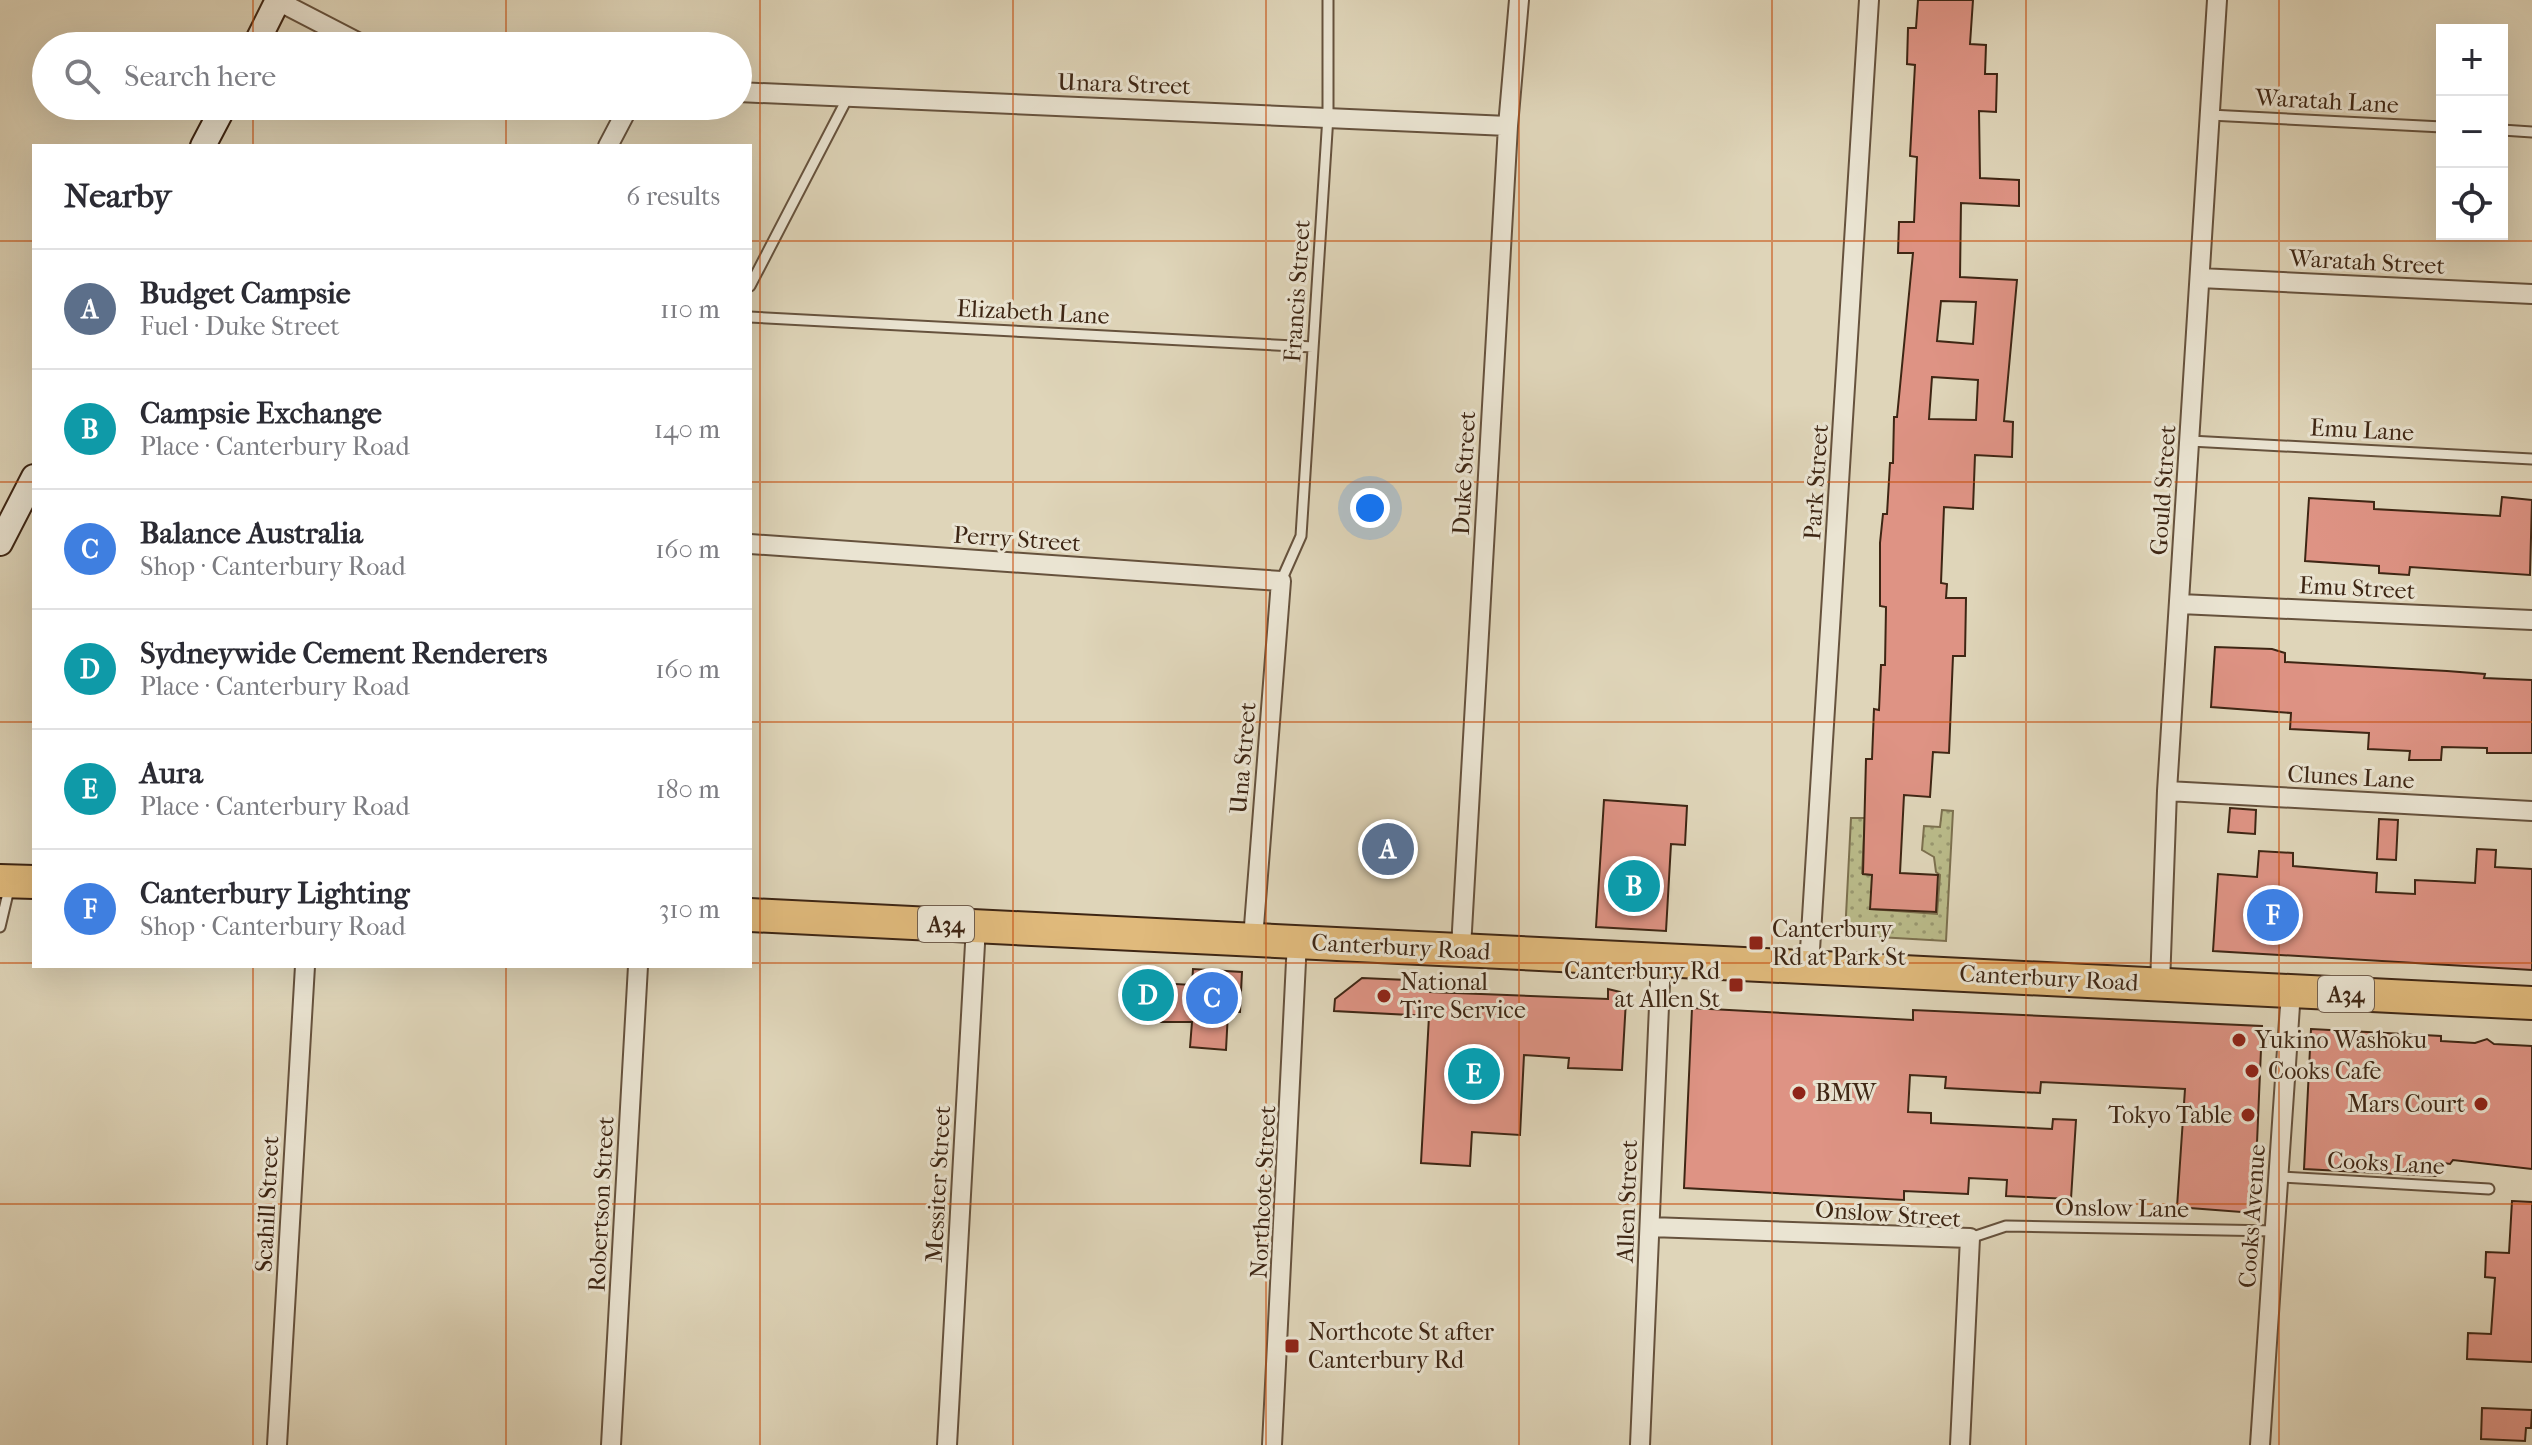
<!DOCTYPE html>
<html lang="en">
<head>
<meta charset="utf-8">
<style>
  :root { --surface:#fff; --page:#f2f2f3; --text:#2b2b33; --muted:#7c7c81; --line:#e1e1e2; --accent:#8f2418 }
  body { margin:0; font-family:"IM FELL French Canon",serif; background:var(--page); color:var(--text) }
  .controls { position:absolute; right:24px; top:24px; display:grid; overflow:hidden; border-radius:0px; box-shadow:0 8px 32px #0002 }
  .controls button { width:72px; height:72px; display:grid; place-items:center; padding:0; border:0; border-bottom:2px solid var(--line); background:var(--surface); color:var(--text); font:40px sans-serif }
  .you { position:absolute; left:1370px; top:508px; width:28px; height:28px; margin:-20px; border:6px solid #fff; border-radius:50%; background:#1a73e8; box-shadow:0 0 0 12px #1a73e833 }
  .badge { display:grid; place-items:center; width:52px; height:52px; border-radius:50%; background:var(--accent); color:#fff; font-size:26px; font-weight:700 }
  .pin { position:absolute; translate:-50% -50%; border:4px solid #fff; box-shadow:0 2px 8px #0006 }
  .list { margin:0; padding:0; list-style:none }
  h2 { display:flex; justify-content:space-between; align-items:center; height:104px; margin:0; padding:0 32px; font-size:34px }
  h2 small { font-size:26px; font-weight:400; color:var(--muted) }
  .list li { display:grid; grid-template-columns:52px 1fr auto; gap:24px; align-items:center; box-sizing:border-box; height:120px; padding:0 32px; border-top:2px solid var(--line) }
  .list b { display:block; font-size:30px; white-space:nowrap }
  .list p { margin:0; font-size:26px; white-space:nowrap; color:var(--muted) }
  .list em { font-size:26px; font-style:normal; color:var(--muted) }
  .icon { flex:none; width:44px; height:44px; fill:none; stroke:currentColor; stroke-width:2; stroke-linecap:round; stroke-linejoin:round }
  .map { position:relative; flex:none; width:2532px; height:1445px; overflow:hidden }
  .search { position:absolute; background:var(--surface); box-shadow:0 8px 32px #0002; left:32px; top:32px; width:720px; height:88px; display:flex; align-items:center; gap:20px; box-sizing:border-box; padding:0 28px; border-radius:44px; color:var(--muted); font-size:30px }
  .panel { position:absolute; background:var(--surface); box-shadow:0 8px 32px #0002; left:32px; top:144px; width:720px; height:824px; border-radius:0px }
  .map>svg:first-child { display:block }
</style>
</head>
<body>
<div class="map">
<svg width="2532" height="1445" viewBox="0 0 2532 1445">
  <defs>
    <pattern id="grass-dots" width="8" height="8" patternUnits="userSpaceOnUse" patternTransform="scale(2)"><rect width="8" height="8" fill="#babb8a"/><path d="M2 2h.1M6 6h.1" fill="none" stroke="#999870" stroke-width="1.8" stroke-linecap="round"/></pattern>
  </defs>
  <rect width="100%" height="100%" fill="#dfd5b9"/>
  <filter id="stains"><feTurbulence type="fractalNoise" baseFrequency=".0025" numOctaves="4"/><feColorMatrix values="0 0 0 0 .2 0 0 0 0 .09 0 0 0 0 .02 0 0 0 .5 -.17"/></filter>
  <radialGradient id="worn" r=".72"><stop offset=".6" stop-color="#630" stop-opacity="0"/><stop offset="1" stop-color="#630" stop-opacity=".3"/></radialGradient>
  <path fill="url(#grass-dots)" stroke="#7c704f" stroke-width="2" d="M1942 810 1953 811 1946 941 1845 935 1851 818H1865L1862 873 1873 874 1871 909 1937 914 1940 875 1936 872 1934 857 1922 850 1924 826 1940 827Z"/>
  <path fill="#de9384" stroke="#3e2614" stroke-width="2" fill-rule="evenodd" d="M1918 0H1973L1970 44 1986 45 1985 74H1997L1996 112 1979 111 1980 178 2019 180V206L1961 203 1960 277 2017 280 2004 421 2013 422 2012 457 1975 455 1973 509 1944 507 1941 583 1947 584 1946 598H1966L1965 656H1953L1949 753 1933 752 1930 797 1904 795 1900 873 1938 875 1936 912 1870 909 1872 875 1863 874 1866 759H1872L1874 709 1879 710 1881 665H1885L1886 607 1880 606V543L1883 514H1887L1890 463H1893L1894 417H1897L1913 253H1898L1899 222H1914L1917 157 1910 156 1915 65 1907 64 1908 28H1916ZM1941 301 1976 302 1973 344 1937 341ZM1932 377 1978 380 1976 420 1929 419Z
    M2502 497 2532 500 2530 575 2410 567 2409 575 2379 573V566L2305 561 2309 498 2374 502V509L2500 516Z
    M2215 647 2272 649 2285 653V662L2447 671 2485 674 2484 678 2532 680V753H2487V748L2442 747 2441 760H2409L2410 751 2368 749 2369 733 2290 729 2291 713 2211 707Z
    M1604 800 1687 806 1685 845 1671 844 1666 931 1596 927Z
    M2230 808 2256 810 2255 834 2228 832Z
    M2379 819 2398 820 2396 860 2377 859Z
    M2477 849 2496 850 2495 867 2532 869V970L2213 951 2218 874 2257 877 2259 851 2293 853V866L2377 873 2376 892 2415 894V880L2475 883Z
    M1141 967 1158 968V983L1192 985 1193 969 1242 972 1240 1012H1228L1226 1050 1190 1047 1192 1022H1138Z
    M1362 978 1430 981V992L1608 999V989L1620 992 1626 1000 1622 1070 1568 1068 1569 1058 1524 1055 1520 1135 1472 1132 1470 1166 1421 1163 1429 1016 1334 1011 1335 999Z
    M1692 1008 1913 1020V1010L2262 1026 2254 1213 2177 1207 2185 1089 2041 1082 2040 1093 1945 1088 1946 1077 1910 1075 1908 1112 1931 1113V1123L2052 1129 2053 1119 2076 1120 2071 1199 2006 1196 2007 1180 1969 1178 1968 1194 1904 1191V1200L1684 1188Z
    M2311 1029 2441 1036V1041L2475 1043 2487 1039 2494 1044 2532 1046V1169L2453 1160 2450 1164 2437 1162 2436 1176 2304 1169Z
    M2512 1201 2532 1202V1362L2467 1359 2468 1333 2491 1334 2495 1278 2485 1277 2486 1252 2509 1253Z
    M2482 1408 2532 1410 2531 1428H2526L2525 1441 2481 1439Z"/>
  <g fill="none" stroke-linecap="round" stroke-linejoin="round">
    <g stroke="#66523d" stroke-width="13">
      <path id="lane" d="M2210 115 2442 127
        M2502 130 2532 132
        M750 286 848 97
        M750 317 1313 347
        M2190 441 2532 459
        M1281 581 1301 536 1328 116V0
        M0 927 9 889
        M2280 1177 2489 1189
        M1970 1238 2006 1226 2276 1231"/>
    </g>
    <g stroke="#66523d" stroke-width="22">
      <path id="street" d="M278 1 365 46
        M738 92 1508 126
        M608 146 629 106
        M2200 278 2532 294
        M750 544 1281 581 1253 939
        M2180 604 2532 620
        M2167 791 2532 811
        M1461 948 1508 126 1519 0
        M1809 966 1869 0
        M2160 984 2167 791 2217 0
        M1650 1227 1970 1238 1960 1445
        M277 1445 305 966
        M611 1445 638 966
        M947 1445 976 926
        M1272 1445 1297 941
        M1640 1445 1661 960
        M2260 1445 2291 991"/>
    </g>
    <g stroke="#3e2614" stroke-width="28">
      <path id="secondary" d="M255 46 278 0
        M203 146 224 106
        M0 543 34 477"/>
    </g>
    <g stroke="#3e2614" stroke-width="36">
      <path id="highway" d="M0 881 34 882
        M750 915 2532 1003"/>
    </g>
    <use href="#lane" stroke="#eae4d2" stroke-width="9"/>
    <use href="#street" stroke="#eae4d2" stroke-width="18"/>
    <use href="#secondary" stroke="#eae4d2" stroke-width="24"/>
    <use href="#highway" stroke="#e0ba7c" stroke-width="32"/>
  </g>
  <path fill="none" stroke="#c64f0e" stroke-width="2" stroke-opacity="0.55" d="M253 0V46M506 0V46M760 0V1445M1013 0V1445M1266 0V1445M1519 0V1445M1772 0V1445M2026 0V1445M2279 0V1445M253 106V146M506 106V146M0 241H34M750 241H2532M0 482H34M750 482H2532M0 722H34M750 722H2532M0 963H34M750 963H2532M253 966V1445M506 966V1445M0 1204H2532"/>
  <g fill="#8f2418" stroke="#eae4d2" stroke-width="3">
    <rect x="1748" y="935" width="16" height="16" rx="4"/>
    <rect x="1728" y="977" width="16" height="16" rx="4"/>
    <circle cx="1384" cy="996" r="8"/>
    <circle cx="2239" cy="1040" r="8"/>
    <circle cx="2252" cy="1071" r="8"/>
    <circle cx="1799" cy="1093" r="8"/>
    <circle cx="2481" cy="1104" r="8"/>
    <circle cx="2248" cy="1115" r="8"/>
    <rect x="1284" y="1338" width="16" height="16" rx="4"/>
  </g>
  <g text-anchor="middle" stroke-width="6" stroke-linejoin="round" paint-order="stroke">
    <g fill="#eae4d2" stroke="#725f4d" stroke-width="2">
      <rect x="918" y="906" width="56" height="36" rx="6"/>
      <rect x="2318" y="976" width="56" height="36" rx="6"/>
    </g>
    <g font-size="22" font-weight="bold" fill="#3e2614">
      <text x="946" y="932">A34</text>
      <text x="2346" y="1002">A34</text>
    </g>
    <g font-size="24" fill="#3e2614" stroke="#eae4d2">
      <text transform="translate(1124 84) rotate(2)" y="8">Unara Street</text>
      <text transform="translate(2327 101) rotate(3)" y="8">Waratah Lane</text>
      <text transform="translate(2367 262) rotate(3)" y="8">Waratah Street</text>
      <text transform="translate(1297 291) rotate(-86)" y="8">Francis Street</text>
      <text transform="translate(1033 312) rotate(3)" y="8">Elizabeth Lane</text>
      <text transform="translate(2362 430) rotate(3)" y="8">Emu Lane</text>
      <text transform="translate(1464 473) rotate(-87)" y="8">Duke Street</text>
      <text transform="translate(1816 482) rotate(-86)" y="8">Park Street</text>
      <text transform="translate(2163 490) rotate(-86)" y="8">Gould Street</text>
      <text transform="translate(1017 539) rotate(4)" y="8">Perry Street</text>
      <text transform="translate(2357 588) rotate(3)" y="8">Emu Street</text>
      <text transform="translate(1243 758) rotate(-85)" y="8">Una Street</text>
      <text transform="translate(2351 777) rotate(3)" y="8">Clunes Lane</text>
      <text transform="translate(1401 947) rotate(3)" y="8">Canterbury Road</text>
      <text transform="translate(2049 978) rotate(3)" y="8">Canterbury Road</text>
      <text transform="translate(2386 1163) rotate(3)" y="8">Cooks Lane</text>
      <text transform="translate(938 1184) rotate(-87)" y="8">Messiter Street</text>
      <text transform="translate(1263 1192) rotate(-87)" y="8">Northcote Street</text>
      <text transform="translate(1627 1201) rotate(-88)" y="8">Allen Street</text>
      <text transform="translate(267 1204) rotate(-87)" y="8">Scahill Street</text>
      <text transform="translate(601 1204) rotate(-87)" y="8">Robertson Street</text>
      <text transform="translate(2122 1208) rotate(1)" y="8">Onslow Lane</text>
      <text transform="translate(1888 1214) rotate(4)" y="8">Onslow Street</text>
      <text transform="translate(2252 1216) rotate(-86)" y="8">Cooks Avenue</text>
    </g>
    <g font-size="24" fill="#3e2614" stroke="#eae4d2" text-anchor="start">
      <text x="1772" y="937">Canterbury<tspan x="1772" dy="28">Rd at Park St</tspan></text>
      <text x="1720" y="979" text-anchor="end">Canterbury Rd<tspan x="1720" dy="28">at Allen St</tspan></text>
      <text x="1400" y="990">National<tspan x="1400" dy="28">Tire Service</tspan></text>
      <text x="2255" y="1048">Yukino Washoku</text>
      <text x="2268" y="1079">Cooks Cafe</text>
      <text x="1815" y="1101">BMW</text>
      <text x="2465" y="1112" text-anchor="end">Mars Court</text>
      <text x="2232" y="1123" text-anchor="end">Tokyo Table</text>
      <text x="1308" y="1340">Northcote St after<tspan x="1308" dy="28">Canterbury Rd</tspan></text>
    </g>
  </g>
  <rect width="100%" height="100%" filter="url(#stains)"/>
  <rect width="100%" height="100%" fill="url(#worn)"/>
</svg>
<div class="controls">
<button>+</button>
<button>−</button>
<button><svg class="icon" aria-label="locate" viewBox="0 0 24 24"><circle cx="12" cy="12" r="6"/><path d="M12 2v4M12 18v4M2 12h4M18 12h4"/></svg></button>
</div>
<div class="you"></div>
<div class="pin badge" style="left:1388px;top:849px;background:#5c6f8a">A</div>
<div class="pin badge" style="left:1634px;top:886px;background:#0f9aa8">B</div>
<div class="pin badge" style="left:1212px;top:998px;background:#3f7fe0">C</div>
<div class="pin badge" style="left:1148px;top:995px;background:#0f9aa8">D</div>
<div class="pin badge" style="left:1474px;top:1074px;background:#0f9aa8">E</div>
<div class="pin badge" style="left:2273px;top:915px;background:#3f7fe0">F</div>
<div class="search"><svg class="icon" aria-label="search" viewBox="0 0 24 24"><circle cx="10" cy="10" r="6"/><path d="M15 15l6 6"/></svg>Search here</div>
<section class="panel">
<h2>Nearby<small>6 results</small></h2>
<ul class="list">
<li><span class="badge" style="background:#5c6f8a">A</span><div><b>Budget Campsie</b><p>Fuel · Duke Street</p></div><em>110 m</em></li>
<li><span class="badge" style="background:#0f9aa8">B</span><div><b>Campsie Exchange</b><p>Place · Canterbury Road</p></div><em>140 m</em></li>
<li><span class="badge" style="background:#3f7fe0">C</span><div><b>Balance Australia</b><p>Shop · Canterbury Road</p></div><em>160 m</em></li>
<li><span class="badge" style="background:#0f9aa8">D</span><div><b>Sydneywide Cement Renderers</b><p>Place · Canterbury Road</p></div><em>160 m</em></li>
<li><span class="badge" style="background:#0f9aa8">E</span><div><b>Aura</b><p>Place · Canterbury Road</p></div><em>180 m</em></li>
<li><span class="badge" style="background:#3f7fe0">F</span><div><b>Canterbury Lighting</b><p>Shop · Canterbury Road</p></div><em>310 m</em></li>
</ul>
</section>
</div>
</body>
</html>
